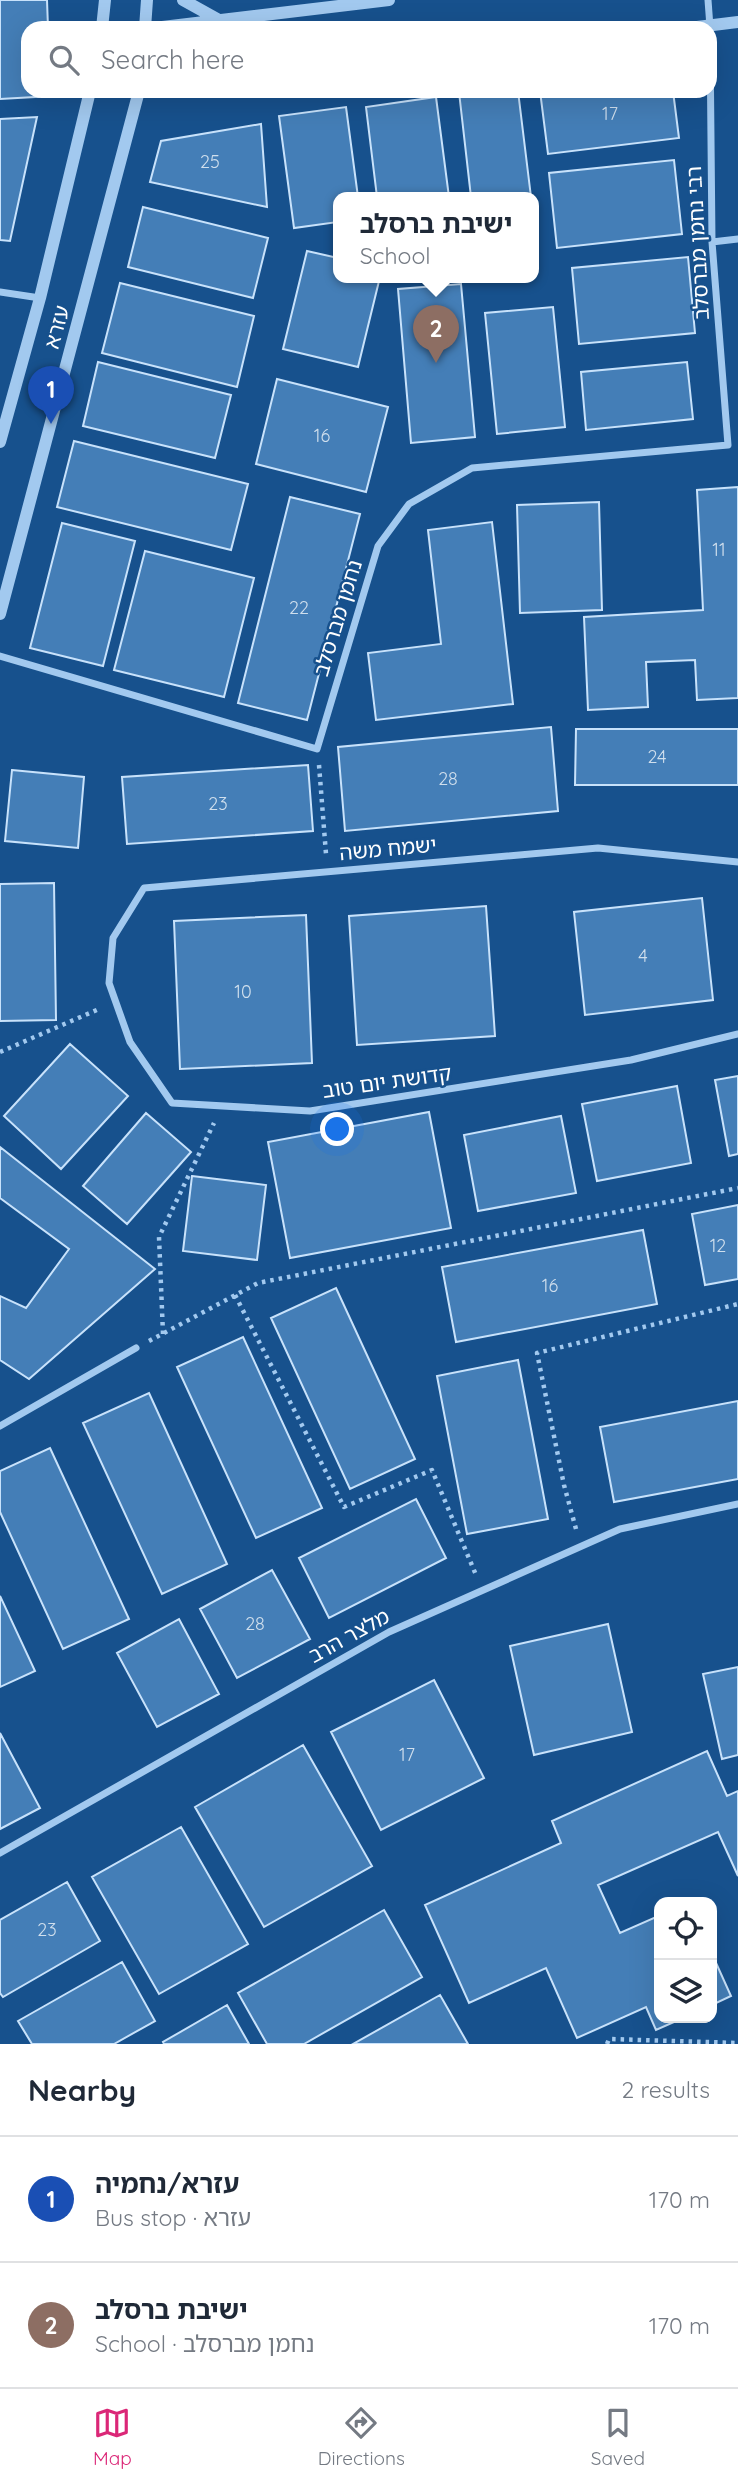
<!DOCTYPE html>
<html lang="en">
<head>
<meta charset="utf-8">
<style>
  :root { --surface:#fff; --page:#f6f6f7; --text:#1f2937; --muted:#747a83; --line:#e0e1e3; --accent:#db2777 }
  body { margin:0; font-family:Quicksand,"Noto Sans Hebrew",sans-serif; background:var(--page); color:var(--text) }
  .controls { position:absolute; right:21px; bottom:21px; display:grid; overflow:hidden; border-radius:14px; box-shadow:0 7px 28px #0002 }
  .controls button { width:63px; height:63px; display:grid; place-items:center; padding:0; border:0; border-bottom:2px solid var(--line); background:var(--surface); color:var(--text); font:35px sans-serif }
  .you { position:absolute; left:338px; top:1130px; width:24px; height:24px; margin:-18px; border:5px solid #fff; border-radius:50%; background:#1a73e8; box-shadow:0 0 0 10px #1a73e833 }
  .badge { display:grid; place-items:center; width:46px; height:46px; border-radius:50%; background:var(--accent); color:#fff; font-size:23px; font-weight:700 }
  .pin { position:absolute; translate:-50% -58px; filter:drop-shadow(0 2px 4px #0008) }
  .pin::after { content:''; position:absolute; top:37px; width:24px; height:21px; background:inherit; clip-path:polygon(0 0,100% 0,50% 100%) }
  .popup { position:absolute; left:333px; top:192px; width:206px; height:91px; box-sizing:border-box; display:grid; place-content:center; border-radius:14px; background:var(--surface); filter:drop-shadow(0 2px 5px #0005); font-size:23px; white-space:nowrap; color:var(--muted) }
  .popup b { font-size:26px; color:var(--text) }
  .popup::after { content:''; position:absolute; left:50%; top:100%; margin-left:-14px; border:14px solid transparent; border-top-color:var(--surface) }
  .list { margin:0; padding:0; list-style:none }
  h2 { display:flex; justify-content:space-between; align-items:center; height:91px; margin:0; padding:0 28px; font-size:30px }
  h2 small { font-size:23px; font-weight:400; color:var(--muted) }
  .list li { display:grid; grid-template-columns:46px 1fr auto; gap:21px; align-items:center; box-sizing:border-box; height:126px; padding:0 28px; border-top:2px solid var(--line) }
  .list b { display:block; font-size:26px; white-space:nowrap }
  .list p { margin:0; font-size:23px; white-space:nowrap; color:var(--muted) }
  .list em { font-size:23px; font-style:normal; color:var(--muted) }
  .icon { flex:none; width:38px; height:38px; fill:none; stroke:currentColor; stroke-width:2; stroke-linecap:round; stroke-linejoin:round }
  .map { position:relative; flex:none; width:738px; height:2044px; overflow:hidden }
  .search { position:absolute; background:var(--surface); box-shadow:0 7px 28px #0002; left:21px; right:21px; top:21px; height:77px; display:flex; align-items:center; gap:18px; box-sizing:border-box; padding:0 24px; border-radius:21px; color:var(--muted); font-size:26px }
  .sheet { height:343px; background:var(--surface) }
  nav { display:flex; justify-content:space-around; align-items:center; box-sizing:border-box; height:98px; border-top:2px solid var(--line); background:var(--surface); font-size:19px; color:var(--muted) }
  nav a { display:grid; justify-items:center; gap:4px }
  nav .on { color:var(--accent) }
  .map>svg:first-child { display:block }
</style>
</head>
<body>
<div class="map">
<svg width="738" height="2044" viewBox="0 0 738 2044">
  <rect width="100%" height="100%" fill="#17518d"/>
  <path fill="#447eb7" stroke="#c8e2fb" stroke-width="2" d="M0 0H47L48 28H28V91H52V96L0 99Z
    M469 91H518L531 197H471L459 92Z
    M540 91H673L679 138 548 154Z
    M436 97 449 197H377L366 107Z
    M346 107 358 197H338V222L294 228 279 116Z
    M37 117 10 241 0 240V119Z
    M261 124 267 207 150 182 161 141Z
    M674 160 682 234 557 248 549 173Z
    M143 207 268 238 253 298 128 267Z
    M307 251 338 258V277H380L358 367 283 349Z
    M688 257 695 333 579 344 572 268Z
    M120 283 254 316 237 387 102 353Z
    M461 284 475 437 411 443 398 289Z
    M553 307 565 427 497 434 485 313Z
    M98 362 231 395 215 458 83 426Z
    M687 362 693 419 586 430 581 372Z
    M277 379 388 407 366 492 256 464Z
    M74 441 248 484 231 550 57 507Z
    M738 487V698L697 700 695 660 646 662 648 707 588 710 584 617 703 610 697 490Z
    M290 497 360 514 307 720 238 703Z
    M599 502 602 610 520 613 517 505Z
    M492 522 513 704 376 720 368 653 441 644 428 530Z
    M62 523 135 541 103 666 30 648Z
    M145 551 254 578 224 697 114 670Z
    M551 727 558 811 345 831 338 747Z
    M576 729H738V785H575Z
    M308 765 313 831 127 844 122 777Z
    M12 770 84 777 78 848 5 841Z
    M54 883 56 1020 0 1021V884Z
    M702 898 713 1000 585 1015 574 912Z
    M486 906 495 1036 357 1045 349 916Z
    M306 915 312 1063 180 1069 174 921Z
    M70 1044 128 1096 61 1169 4 1116Z
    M738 1076V1154L729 1156 715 1080Z
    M677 1086 691 1163 597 1181 582 1104Z
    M429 1112 451 1228 290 1258 268 1142Z
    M146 1113 191 1152 127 1224 83 1186Z
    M561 1116 576 1193 478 1211 464 1135Z
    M0 1147 155 1269 29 1379 0 1360V1296L26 1308 69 1249 0 1198Z
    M192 1176 266 1185 257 1260 183 1251Z
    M738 1205V1279L705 1285 692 1214Z
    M643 1230 657 1304 456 1342 442 1267Z
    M336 1288 415 1459 350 1489 271 1318Z
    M243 1337 322 1508 256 1538 177 1367Z
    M518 1360 548 1519 467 1534 437 1376Z
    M149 1393 227 1564 162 1594 83 1423Z
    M738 1401V1479L614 1502 600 1427Z
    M50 1448 129 1619 63 1649 0 1512V1471Z
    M416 1499 446 1558 329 1618 299 1558Z
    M272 1570 310 1639 237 1678 200 1609Z
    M0 1596 35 1671 0 1687Z
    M179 1619 219 1694 157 1727 117 1653Z
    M608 1624 632 1732 534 1755 510 1646Z
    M738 1667V1755L722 1759 703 1674Z
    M434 1680 484 1778 381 1830 331 1732Z
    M0 1733 40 1808 0 1829Z
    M303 1745 372 1866 264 1927 195 1807Z
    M707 1751 727 1796 738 1791V1876L718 1832 598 1885 620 1933 656 1917 659 1925V2018H683L656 2030 646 2007 577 2038 546 1968 469 2003 425 1905 561 1843 552 1821Z
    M181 1827 248 1944 159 1994 92 1877Z
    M67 1882 100 1941 3 1997 0 1993V1920Z
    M384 1910 422 1977 304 2044H267L238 1993Z
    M712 1954 731 1996 712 2005Z
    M122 1962 155 2021 114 2044H32L18 2021Z
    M440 1995 468 2044H353Z
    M227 2005 249 2044H164L163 2042Z"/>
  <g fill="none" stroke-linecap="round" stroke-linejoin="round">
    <path stroke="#a2c9ef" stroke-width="4.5" stroke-dasharray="3.5 5" stroke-linecap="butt" d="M319 765 326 854
      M0 1052 99 1009
      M235 1295 344 1507 432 1470 476 1575
      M163 1334 159 1237 214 1123
      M149 1341 258 1283 738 1188
      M576 1529 564 1485 537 1353 738 1304
      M607 2044 609 2039 738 2043"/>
    <path stroke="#a2c9ef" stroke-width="7" d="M708 0 710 27
      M712 242 738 239
      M0 292 40 298
      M0 656 317 749 378 546 409 504 472 468 728 445 712 242 710 38
      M738 862 598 848 144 888 113 938 109 983 130 1042 172 1103 310 1111 631 1060 738 1034
      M0 1426 136 1348
      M0 1853 389 1632 620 1529 738 1504"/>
    <path stroke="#a2c9ef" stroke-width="12" d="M183 0 219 20
      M102 28 105 0
      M145 28 147 0
      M154 28 389 0
      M689 28 738 22
      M0 442 40 298 90 91
      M0 614 139 91"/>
  </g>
  <g text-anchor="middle" stroke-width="5" stroke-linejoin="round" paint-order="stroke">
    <g font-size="18" fill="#d0dfed">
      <text x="610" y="120">17</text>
      <text x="210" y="168">25</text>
      <text x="322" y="442">16</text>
      <text x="719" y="556">11</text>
      <text x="299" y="614">22</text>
      <text x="657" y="763">24</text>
      <text x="448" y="785">28</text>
      <text x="218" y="810">23</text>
      <text x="643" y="962">4</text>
      <text x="243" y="998">10</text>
      <text x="718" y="1252">12</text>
      <text x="550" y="1292">16</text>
      <text x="255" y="1630">28</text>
      <text x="407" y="1761">17</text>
      <text x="47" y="1936">23</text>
    </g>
    <g font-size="21" fill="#fff" stroke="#17518d">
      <text transform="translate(698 243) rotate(-93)" y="7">רבי נחמן מברסלב</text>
      <text transform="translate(57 327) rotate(-75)" y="7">עזרא</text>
      <text transform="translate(338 618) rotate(-73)" y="7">נחמן מברסלב</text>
      <text transform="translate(388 849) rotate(-5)" y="7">ישמח משה</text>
      <text transform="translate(387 1082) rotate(-8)" y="7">קדושת יום טוב</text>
      <text transform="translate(349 1636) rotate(-29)" y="7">מלצר הרב</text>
    </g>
  </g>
</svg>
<div class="controls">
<button><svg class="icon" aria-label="locate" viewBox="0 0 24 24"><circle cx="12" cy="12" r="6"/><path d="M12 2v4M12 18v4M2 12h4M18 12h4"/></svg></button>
<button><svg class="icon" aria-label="layers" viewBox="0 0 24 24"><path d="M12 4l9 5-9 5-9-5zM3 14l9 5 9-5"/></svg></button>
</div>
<div class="you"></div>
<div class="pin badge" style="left:51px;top:424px;background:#1a4fb4">1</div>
<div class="pin badge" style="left:436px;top:363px;background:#8d6e63">2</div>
<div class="popup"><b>ישיבת ברסלב</b>School</div>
<div class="search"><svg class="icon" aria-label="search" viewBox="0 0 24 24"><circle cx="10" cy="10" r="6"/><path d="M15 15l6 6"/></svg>Search here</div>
</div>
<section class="sheet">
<h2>Nearby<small>2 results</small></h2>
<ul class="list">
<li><span class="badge" style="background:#1a4fb4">1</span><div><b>עזרא/נחמיה</b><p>Bus stop · עזרא</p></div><em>170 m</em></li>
<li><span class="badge" style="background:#8d6e63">2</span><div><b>ישיבת ברסלב</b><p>School · נחמן מברסלב</p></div><em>170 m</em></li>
</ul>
</section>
<nav>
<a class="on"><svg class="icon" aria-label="map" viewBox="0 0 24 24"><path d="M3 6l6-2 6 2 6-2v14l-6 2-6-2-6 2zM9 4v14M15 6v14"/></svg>Map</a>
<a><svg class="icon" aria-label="directions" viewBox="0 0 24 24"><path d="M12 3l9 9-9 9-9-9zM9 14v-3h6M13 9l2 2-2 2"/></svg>Directions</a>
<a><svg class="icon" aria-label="saved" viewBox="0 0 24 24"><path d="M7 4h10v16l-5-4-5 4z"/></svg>Saved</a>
</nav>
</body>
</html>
